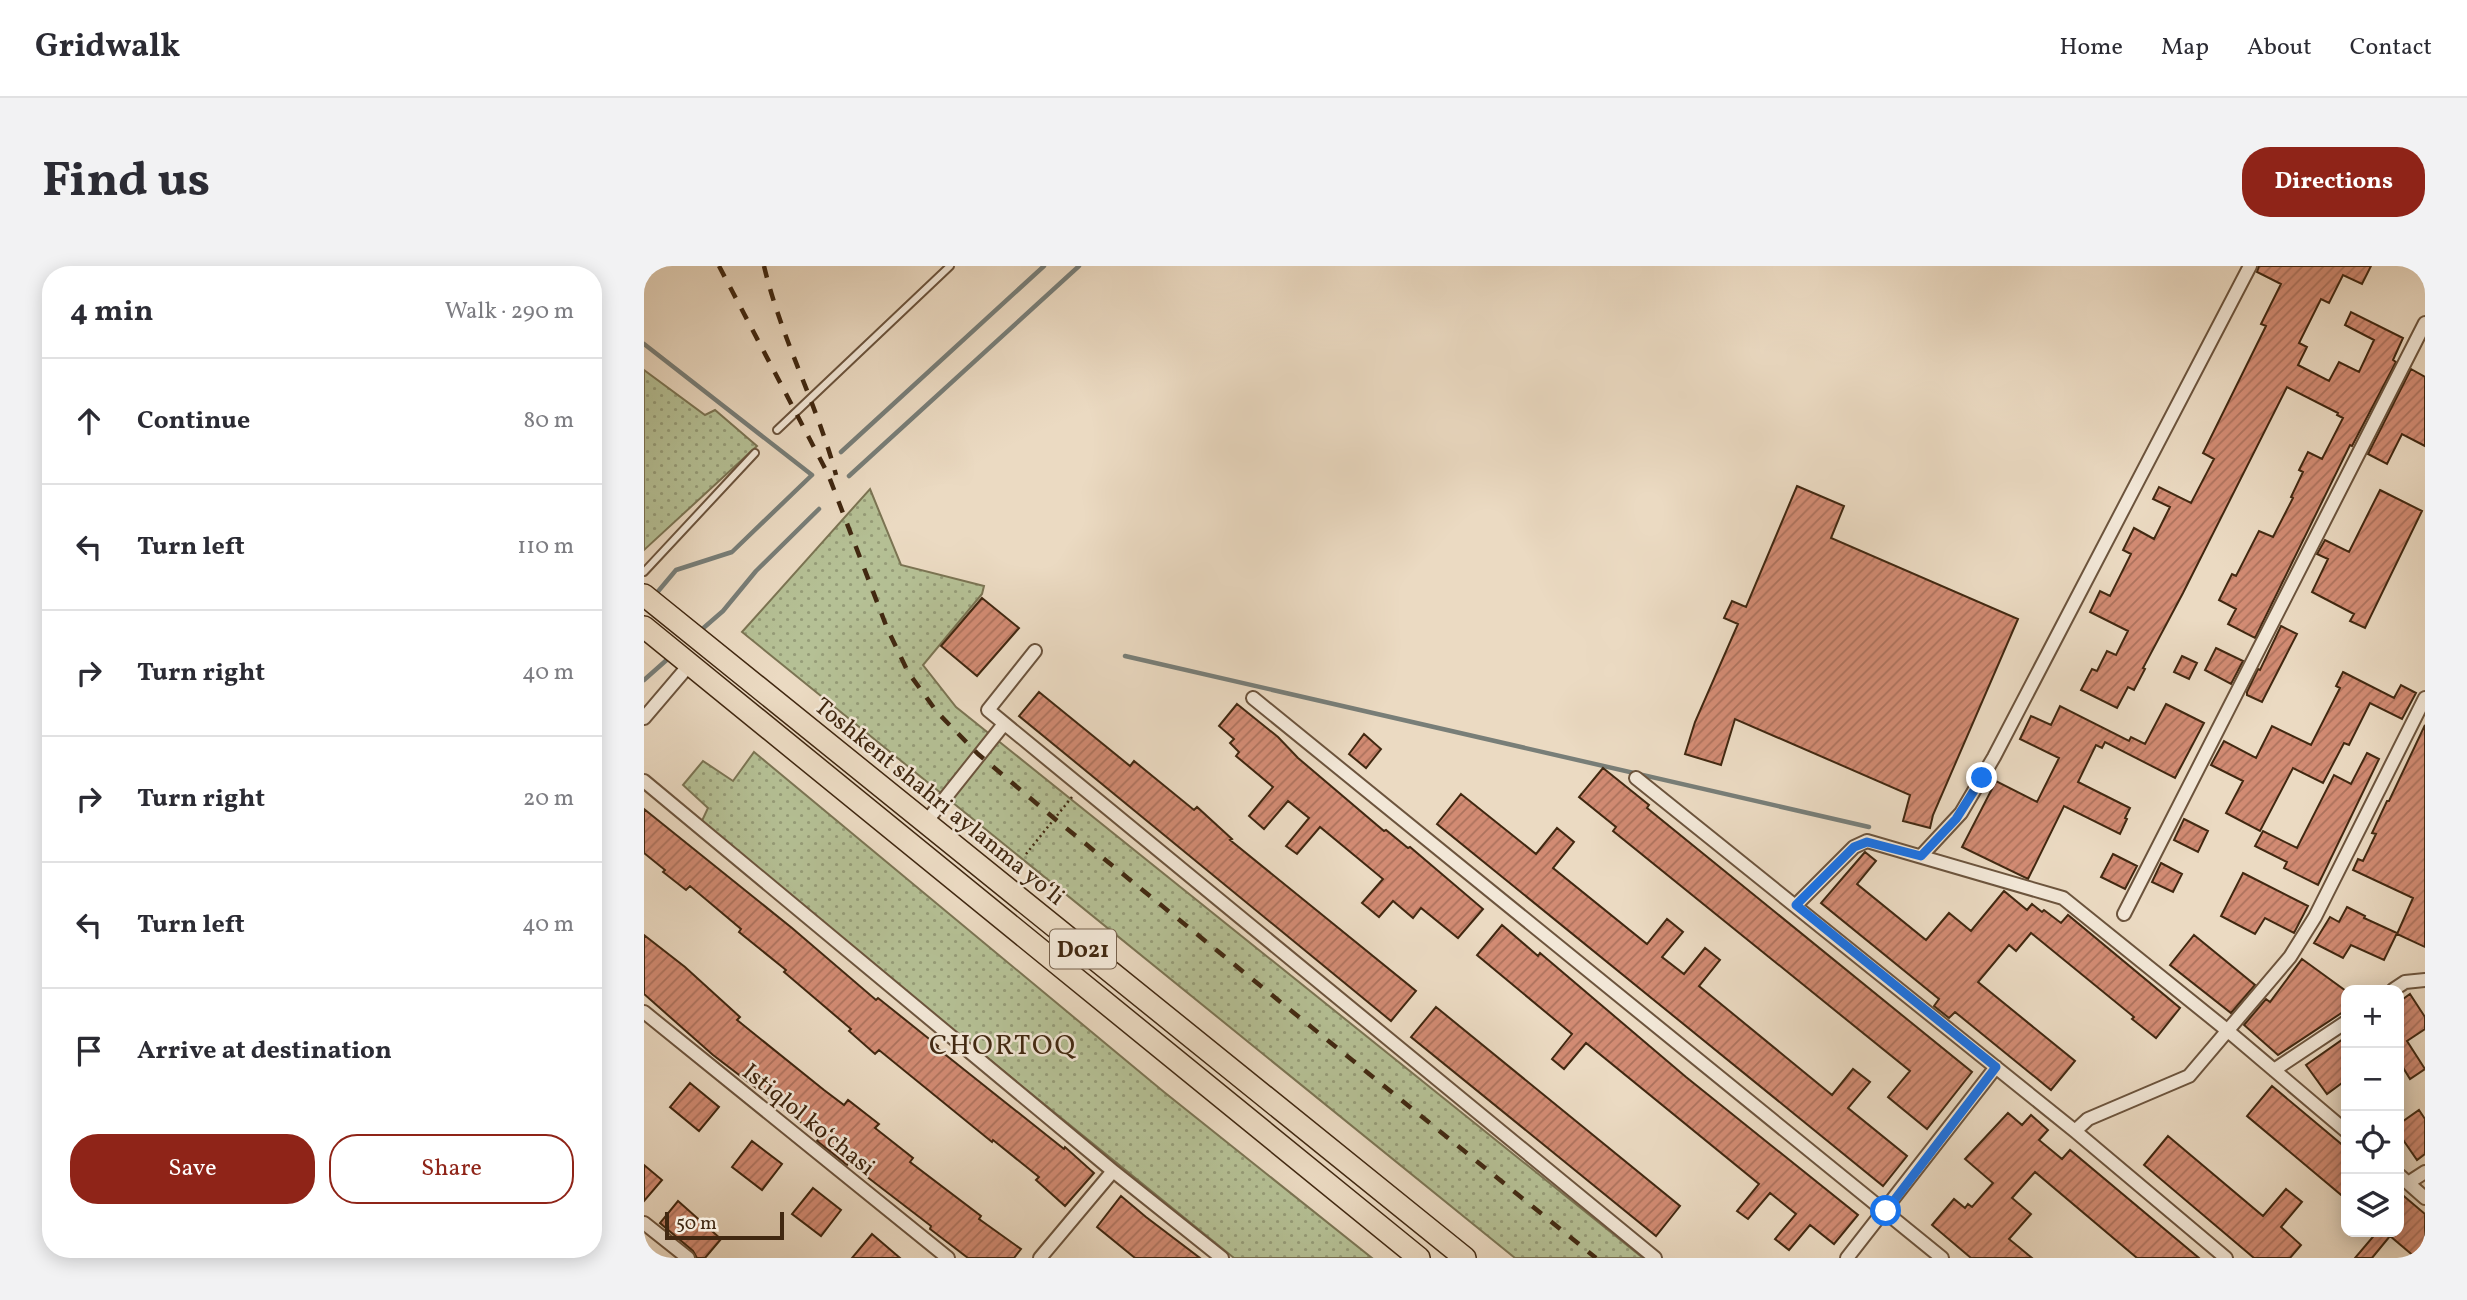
<!DOCTYPE html>
<html lang="en">
<head>
<meta charset="utf-8">
<style>
  :root { --surface:#fff; --page:#f2f2f3; --text:#2b2b33; --muted:#7c7c81; --line:#e1e1e2; --accent:#8f2418 }
  body { margin:0; font-family:Vollkorn,serif; background:var(--page); color:var(--text) }
  .controls { position:absolute; right:21px; bottom:21px; display:grid; overflow:hidden; border-radius:14px; box-shadow:0 4px 18px #0003 }
  .controls button { width:63px; height:63px; display:grid; place-items:center; padding:0; border:0; border-bottom:2px solid var(--line); background:var(--surface); color:var(--text); font:35px sans-serif }
  .scale { position:absolute; left:21px; bottom:18px; width:119px; box-sizing:border-box; padding-left:7px; border:4px solid #412811; border-top:0; font-size:19px; line-height:24px; white-space:nowrap; color:#412811; -webkit-text-stroke:5px #f2e7d7; paint-order:stroke }
  .stop { position:absolute; width:21px; height:21px; margin:-16px; border:5px solid #1a73e8; border-radius:50%; background:#fff }
  .stop.end { background:#1a73e8; border-color:#fff; box-shadow:0 2px 7px #0008 }
  .list { margin:0; padding:0; list-style:none }
  h2 { display:flex; justify-content:space-between; align-items:center; height:91px; margin:0; padding:0 28px; font-size:30px }
  h2 small { font-size:23px; font-weight:400; color:var(--muted) }
  .list li { display:grid; grid-template-columns:46px 1fr auto; gap:21px; align-items:center; box-sizing:border-box; height:126px; padding:0 28px; border-top:2px solid var(--line) }
  .list b { display:block; font-size:26px; white-space:nowrap }
  .list em { font-size:23px; font-style:normal; color:var(--muted) }
  .actions { display:flex; gap:14px; padding:21px 28px }
  .actions a { flex:1; padding:16px 0; border:2px solid var(--accent); border-radius:28px; text-align:center; font-size:24px; color:var(--accent) }
  .actions .main { background:var(--accent); color:#fff }
  .icon { flex:none; width:38px; height:38px; fill:none; stroke:currentColor; stroke-width:2; stroke-linecap:round; stroke-linejoin:round }
  .map { position:relative; flex:none; width:1781px; height:992px; overflow:hidden; border-radius:28px }
  header { display:flex; align-items:center; gap:42px; box-sizing:border-box; height:98px; padding:0 35px; background:var(--surface); border-bottom:2px solid var(--line) }
  header strong { font-size:33px }
  nav { display:flex; gap:38px; margin-inline-start:auto; font-size:24px }
  .intro { display:flex; align-items:center; justify-content:space-between; box-sizing:border-box; height:168px; padding:0 42px }
  h1 { margin:0; font-size:49px }
  .button { padding:18px 32px; border-radius:28px; background:var(--accent); color:#fff; font-size:24px; font-weight:700 }
  main { display:flex; gap:42px; padding:0 42px }
  aside { flex:1; background:var(--surface); border-radius:28px; box-shadow:0 4px 18px #0003 }
  .map>svg:first-child { display:block }
</style>
</head>
<body>
<header>
<strong>Gridwalk</strong>
<nav><a>Home</a><a>Map</a><a>About</a><a>Contact</a></nav>
</header>
<div class="intro"><h1>Find us</h1><a class="button">Directions</a></div>
<main>
<aside>
<h2>4 min<small>Walk · 290 m</small></h2>
<ul class="list">
<li><svg class="icon" aria-label="ahead" viewBox="0 0 24 24"><path d="M12 20V5M6 11l6-6 6 6"/></svg><div><b>Continue</b></div><em>80 m</em></li>
<li><svg class="icon" aria-label="left" viewBox="0 0 24 24"><path d="M17 20v-9H6M10 6l-5 5 5 5"/></svg><div><b>Turn left</b></div><em>110 m</em></li>
<li><svg class="icon" aria-label="right" viewBox="0 0 24 24"><path d="M7 20v-9h11M14 6l5 5-5 5"/></svg><div><b>Turn right</b></div><em>40 m</em></li>
<li><svg class="icon" aria-label="right" viewBox="0 0 24 24"><path d="M7 20v-9h11M14 6l5 5-5 5"/></svg><div><b>Turn right</b></div><em>20 m</em></li>
<li><svg class="icon" aria-label="left" viewBox="0 0 24 24"><path d="M17 20v-9H6M10 6l-5 5 5 5"/></svg><div><b>Turn left</b></div><em>40 m</em></li>
<li><svg class="icon" aria-label="arrive" viewBox="0 0 24 24"><path d="M6 21V4h12l-3 4 3 4H6"/></svg><div><b>Arrive at destination</b></div></li>
</ul>
<div class="actions"><a class="main">Save</a><a>Share</a></div>
</aside>
<div class="map">
<svg width="1781" height="992" viewBox="0 0 1781 992">
  <defs>
    <pattern id="grass-dots" width="8" height="8" patternUnits="userSpaceOnUse" patternTransform="scale(1.75)"><rect width="8" height="8" fill="#b5c095"/><path d="M2 2h.1M6 6h.1" fill="none" stroke="#959c78" stroke-width="1.8" stroke-linecap="round"/></pattern>
    <pattern id="building-hatch" width="6" height="6" patternUnits="userSpaceOnUse" patternTransform="scale(1.75)"><rect width="6" height="6" fill="#d28b73"/><path d="M-1 1l2-2M0 6l6-6M5 7l2-2" fill="none" stroke="#ac725d"/></pattern>
  </defs>
  <rect width="100%" height="100%" fill="#ebdac2"/>
  <filter id="stains"><feTurbulence type="fractalNoise" baseFrequency=".00286" numOctaves="4"/><feColorMatrix values="0 0 0 0 .2 0 0 0 0 .09 0 0 0 0 .02 0 0 0 .5 -.17"/></filter>
  <radialGradient id="worn" r=".72"><stop offset=".6" stop-color="#630" stop-opacity="0"/><stop offset="1" stop-color="#630" stop-opacity=".3"/></radialGradient>
  <path fill="url(#grass-dots)" stroke="#7b7453" stroke-width="2" d="M0 104 61 149 71 144 113 180 0 284Z
    M226 223 257 299 340 320 338 328 279 399 312 441 999 992H871L98 366Z
    M110 486 520 826 728 992H590L56 559 64 542 39 519 59 495 89 515Z"/>
  <g fill="none" stroke-linecap="round" stroke-linejoin="round">
    <path stroke="#787e78" stroke-width="4.5" d="M0 78 168 209 88 286 32 304 11 329
      M197 186 400 0
      M205 210 435 0
      M56 365 79 345 112 305 175 243
      M481 390 1225 561
      M0 414 26 391"/>
  </g>
  <path fill="url(#building-hatch)" stroke="#412811" stroke-width="2" d="M1615 0H1727L1718 18 1699 9 1685 37 1677 33 1655 77 1663 81 1654 99 1685 115 1695 96 1715 106 1730 74 1701 59 1707 46 1759 72 1749 94 1752 96 1708 180 1706 179 1611 372 1584 358 1592 343 1575 334 1588 308 1592 310 1615 265 1629 271 1649 232 1647 231 1659 206 1655 204 1664 186 1678 193 1699 152 1693 149 1694 147 1643 121 1539 327 1499 402 1501 403 1490 424 1484 421 1473 442 1437 424 1448 403 1453 405 1463 385 1472 389 1484 365 1446 346 1456 325 1466 330 1487 288 1479 284 1490 262 1510 273 1526 241 1509 233 1515 221 1547 237 1570 193 1559 187 1622 60 1617 58 1637 18 1613 6Z
    M1767 103 1781 111V180L1758 168 1743 198 1724 188Z
    M1153 220 1200 240 1187 272 1374 353 1289 549 1286 562 1259 555 1266 529 1091 453 1077 499 1041 488 1051 456 1094 358 1080 352 1088 335 1102 341Z
    M1736 224 1778 245 1721 362 1706 355 1710 348 1668 326 1684 293 1673 288 1681 274 1705 286Z
    M338 332 375 362 333 410 297 380Z
    M1637 360 1653 368 1618 436 1603 429V426L1614 403 1616 404Z
    M1572 382 1599 395 1587 418 1561 404Z
    M1538 390 1553 397 1545 413 1530 406Z
    M1699 406 1750 432 1757 419 1772 427 1758 453 1726 437 1705 479 1700 477 1679 517 1649 502 1616 565 1582 547 1599 515 1567 499 1580 475 1612 492 1628 460 1667 479 1696 422 1692 420Z
    M395 426 486 500 490 495 550 544 553 541 588 573 586 574 772 725 747 755 375 450Z
    M593 438 634 471 654 492 740 565 742 564 764 582 766 581 839 643 814 672 777 642 769 652 749 635 735 651 718 637 739 613 676 561 653 588 642 580 665 552 644 535 620 563 605 550 629 521 592 490 595 486 586 477 590 473 575 460Z
    M1522 438 1560 457 1531 512 1461 476 1458 482 1452 479 1434 516 1486 542 1481 552 1483 553 1476 568 1420 540 1384 613 1318 581 1352 515 1393 536 1415 492 1376 473 1387 450 1407 459 1416 440 1485 475 1487 471 1501 478Z
    M1781 459V681L1753 668 1769 632 1709 604 1714 593 1719 595 1732 568 1728 567 1743 535H1745Z
    M720 468 737 483 722 502 705 488Z
    M1723 487 1735 493 1674 619 1640 602 1643 596 1611 580 1619 565 1653 582 1690 509 1707 518Z
    M959 502 1005 539 1003 542 1328 806 1283 863 1244 831 1266 805 969 565 972 561 935 531Z
    M817 528 892 588 913 562 930 576 909 602 1003 678 1023 653 1039 666 1018 691 1040 708 1061 682 1076 694 1055 720 1188 829 1209 803 1226 816 1204 842 1263 890 1239 920 793 558Z
    M0 543 148 662 232 734 234 732 294 780 293 782 420 883 421 881 450 907 421 940 392 914 395 911 349 874 348 876 235 784 231 788 205 765 207 763 140 706 142 704 95 666 97 663 46 620 42 624 19 606 21 604 0 587Z
    M1540 553 1564 565 1554 586 1530 574Z
    M1221 586 1232 595 1213 618 1282 674 1305 647 1327 665 1360 625 1383 644 1388 638 1398 646 1400 644 1417 657 1424 649 1536 742 1512 772 1488 753 1490 751 1387 667 1372 685 1365 679 1334 716 1431 795 1407 824 1311 746 1305 752 1290 740 1295 733 1177 637Z
    M1469 588 1493 600 1481 623 1457 611Z
    M1517 597 1538 608 1529 626 1508 616Z
    M1599 607 1664 640 1650 667 1621 652 1611 668 1577 650Z
    M1703 641 1721 650 1720 652 1753 667 1740 694 1707 679 1699 692 1670 677 1686 651 1695 656Z
    M858 659 894 690 896 687 1042 811 1214 949 1190 978 1166 959 1145 984 1131 973 1152 948 1126 927 1104 953 1093 945 1115 918 942 777 920 803 908 793 928 768 833 689Z
    M0 669 41 701 96 751 93 754 180 824 200 839 204 834 235 858 231 862 269 892 266 896 337 950 335 953 377 983 370 992H324L286 963 287 960 205 897 203 899 192 890 173 875 176 871 69 789 0 728Z
    M1550 669 1611 719 1587 747 1526 699Z
    M1658 693 1702 725V744L1634 789 1600 759 1622 733 1626 736Z
    M1766 728 1781 751V763L1763 775 1781 803 1766 813 1755 795V736Z
    M792 741 1036 940 1012 970 767 771Z
    M1702 771V814L1683 828 1662 799Z
    M46 817 75 841 55 865 26 841Z
    M1628 820 1702 882V933L1603 850Z
    M1775 844 1781 853V888L1773 894 1755 868V858Z
    M1364 847 1378 859 1387 849 1404 864 1395 874 1418 893 1426 884 1555 992H1493L1391 906 1368 932 1387 948 1365 973 1388 992H1327L1288 959 1310 933 1321 942 1324 938 1328 941 1349 917 1321 893Z
    M1524 870 1619 950 1642 923 1658 936 1637 961 1657 979 1646 992H1610L1500 899Z
    M108 875 138 898 118 924 88 901Z
    M0 899 18 914 0 935Z
    M169 922 197 944 177 970 148 948Z
    M1755 926 1781 948V983L1772 992 1746 970 1728 992H1711L1733 966H1755Z
    M477 930 502 951 556 992H491L453 961Z
    M34 935 77 973 61 992H53L49 985 16 957Z
    M228 968 256 992H208Z"/>
  <g fill="none" stroke-linecap="round" stroke-linejoin="round">
    <g stroke="#6c543d" stroke-width="10">
      <path id="service" d="M133 164 306 0
        M0 306 111 187"/>
    </g>
    <g stroke="#6c543d" stroke-width="16">
      <path id="minor" d="M391 385 344 444 1011 992
        M609 432 1298 992
        M0 452 46 398
        M992 512 1431 865 1582 992
        M0 515 469 905 578 992
        M282 556 360 458
        M1277 590 1317 547 1350 491 1606 0
        M1152 639 1210 581 1223 575 1419 632 1584 765 1702 865
        M1480 648 1781 57
        M1749 724 1761 716 1781 714
        M0 746 304 992
        M1630 804 1702 756
        M1431 865 1444 853 1545 810 1646 691 1671 651 1781 432
        M1755 909 1781 932
        M1764 917 1781 906
        M0 957 44 992
        M396 992 469 905
        M1203 992 1352 801"/>
    </g>
    <g stroke="#412811" stroke-width="24">
      <path id="trunk" d="M0 329 821 992
        M0 361 775 992"/>
    </g>
    <path stroke="#412811" stroke-width="2.5" stroke-dasharray="2 3.5" stroke-linecap="butt" d="M382 588 428 531"/>
    <use href="#service" stroke="#f2e7d7" stroke-width="6"/>
    <use href="#minor" stroke="#f2e7d7" stroke-width="12"/>
    <use href="#trunk" stroke="#ebdac2" stroke-width="21"/>
    <path stroke="#412811" stroke-width="4.5" stroke-dasharray="12 12" stroke-linecap="butt" d="M75 0 184 208 243 362 264 406 293 446 334 488 411 553 952 992
      M120 0C137 72 173 138 192 209"/>
  </g>
  <g fill="none" stroke-linecap="round" stroke-linejoin="round">
    <path stroke="#1a73e8" stroke-width="9" d="M1242 945 1352 801 1152 639 1210 581 1223 576 1277 590 1312 553 1338 512"/>
  </g>
  <g text-anchor="middle" stroke-width="5" stroke-linejoin="round" paint-order="stroke">
    <rect fill="#f2e7d7" stroke="#76614c" stroke-width="2" x="406" y="663.5" width="66" height="39" rx="5"/>
    <g font-size="23" font-weight="bold" fill="#412811">
      <text x="439" y="691">D021</text>
    </g>
    <g font-size="24" fill="#412811" stroke="#f2e7d7">
      <text transform="translate(296 535) rotate(39)" y="8">Toshkent shahri aylanma yoʻli</text>
      <text transform="translate(165 853) rotate(39)" y="8">Istiqlol koʻchasi</text>
    </g>
    <g font-size="28" letter-spacing="2" fill="#412811" stroke="#f2e7d7">
      <text x="359" y="788">CHORTOQ</text>
    </g>
  </g>
  <rect width="100%" height="100%" filter="url(#stains)"/>
  <rect width="100%" height="100%" fill="url(#worn)"/>
</svg>
<div class="controls">
<button>+</button>
<button>−</button>
<button><svg class="icon" aria-label="locate" viewBox="0 0 24 24"><circle cx="12" cy="12" r="6"/><path d="M12 2v4M12 18v4M2 12h4M18 12h4"/></svg></button>
<button><svg class="icon" aria-label="layers" viewBox="0 0 24 24"><path d="M12 4l9 5-9 5-9-5zM3 14l9 5 9-5"/></svg></button>
</div>
<div class="scale">50 m</div>
<div class="stop" style="left:1242px;top:945px"></div>
<div class="stop end" style="left:1338px;top:512px"></div>
</div>
</main>
</body>
</html>
